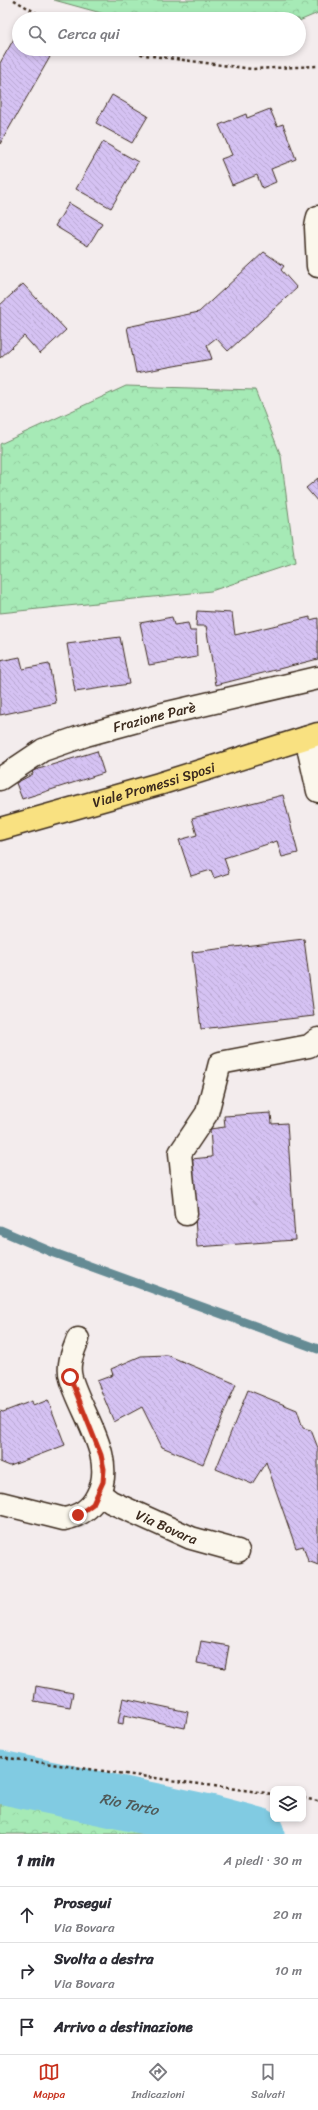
<!DOCTYPE html>
<html lang="it">
<head>
<meta charset="utf-8">
<style>
  :root { --surface:#fff; --page:#f7f7f7; --text:#2b2b33; --muted:#7c7c81; --line:#e1e1e2; --accent:#c8321e }
  body { margin:0; font-family:Sriracha,sans-serif; background:var(--page); color:var(--text) }
  .controls { position:absolute; right:12px; bottom:12px; display:grid; overflow:hidden; border-radius:8px; box-shadow:0 2px 6px #0003 }
  .controls button { width:36px; height:36px; display:grid; place-items:center; padding:0; border:0; border-bottom:1px solid var(--line); background:var(--surface); color:var(--text); font:20px sans-serif }
  .stop { position:absolute; width:12px; height:12px; margin:-9px; border:3px solid #c8321e; border-radius:50%; background:#fff }
  .stop.end { background:#c8321e; border-color:#fff; box-shadow:0 1px 4px #0008 }
  .list { margin:0; padding:0; list-style:none }
  h2 { display:flex; justify-content:space-between; align-items:center; height:52px; margin:0; padding:0 16px; font-size:17px }
  h2 small { font-size:13px; font-weight:400; color:var(--muted) }
  .list li { display:grid; grid-template-columns:26px 1fr auto; gap:12px; align-items:center; box-sizing:border-box; height:56px; padding:0 16px; border-top:1px solid var(--line) }
  .list b { display:block; font-size:15px; white-space:nowrap }
  .list p { margin:0; font-size:13px; white-space:nowrap; color:var(--muted) }
  .list em { font-size:13px; font-style:normal; color:var(--muted) }
  .icon { flex:none; width:22px; height:22px; fill:none; stroke:currentColor; stroke-width:2; stroke-linecap:round; stroke-linejoin:round }
  .map { position:relative; flex:none; width:318px; height:1834px; overflow:hidden }
  .search { position:absolute; background:var(--surface); box-shadow:0 2px 6px #0003; left:12px; right:12px; top:12px; height:44px; display:flex; align-items:center; gap:10px; box-sizing:border-box; padding:0 14px; border-radius:22px; color:var(--muted); font-size:15px }
  .sheet { height:220px; background:var(--surface) }
  nav { display:flex; justify-content:space-around; align-items:center; box-sizing:border-box; height:56px; border-top:1px solid var(--line); background:var(--surface); font-size:11px; color:var(--muted) }
  nav a { display:grid; justify-items:center; gap:2px }
  nav .on { color:var(--accent) }
  .map>svg:first-child { display:block }
</style>
</head>
<body>
<div class="map">
<svg width="318" height="1834" viewBox="0 0 318 1834">
  <defs>
    <pattern id="forest-crowns" width="20" height="18" patternUnits="userSpaceOnUse"><rect width="20" height="18" fill="#a6eab6"/><path d="M2 6a3 3 0 1 1 6 0M12 15a3 3 0 1 1 6 0" fill="none" stroke="#90c99c"/></pattern>
    <pattern id="building-back-hatch" width="6" height="6" patternUnits="userSpaceOnUse"><rect width="6" height="6" fill="#d5c2f3"/><path d="M-1 5l2 2M0 0l6 6M5-1l2 2" fill="none" stroke="#b8a7d0"/></pattern>
  </defs>
  <rect width="100%" height="100%" fill="#f3eced"/>
  <filter id="ink" filterUnits="userSpaceOnUse"><feTurbulence type="fractalNoise" baseFrequency=".025" numOctaves="2"/><feDisplacementMap in="SourceGraphic" scale="8" xChannelSelector="R" yChannelSelector="G"/><feConvolveMatrix kernelMatrix="1 2 1 2 8 2 1 2 1" color-interpolation-filters="sRGB"/></filter>
  <g filter="url(#ink)">
    <path fill="url(#forest-crowns)" stroke="#708a6a" d="M54 0H318V13L299 21V19H123Z
      M126 386 255 390 281 456 295 563 211 591 0 613V444Z
      M0 1799 163 1834H0Z"/>
    <g fill="none" stroke-linecap="round" stroke-linejoin="round">
      <path stroke="#658b94" stroke-width="9" d="M0 1230 54 1253 318 1349"/>
      <path stroke="#81cbe2" stroke-width="53" id="s1" d="M0 1777 213 1822 258 1834"/>
    </g>
    <path fill="url(#building-back-hatch)" stroke="#3b2a1e" d="M15 37 19 39V49H36L50 57 0 144V63Z
      M112 95 148 116 132 143 96 123Z
      M270 109 277 126 283 124 296 159 271 169 276 182 262 188 257 175 232 185 221 159 232 155 219 125 246 114 247 118Z
      M103 142 138 162 111 208 76 189Z
      M69 203 102 223 88 246 55 226Z
      M264 252 284 266 281 270 297 288 228 351 216 338 207 345 212 359 136 373 127 327 199 312Z
      M23 284 66 330 40 354 24 336 0 358V305Z
      M318 478V502L306 488Z
      M197 611 232 613 235 635 310 617V620L318 618V659L216 685 206 626H196Z
      M172 617 174 625 188 623 190 631H196L197 657 149 665 140 623Z
      M120 637 129 684 75 692 67 644Z
      M20 657 23 669 49 664 56 703 0 715V661Z
      M97 751 104 773 22 799 16 783 33 774 32 771Z
      M283 795 298 853 282 857 277 841 224 858 229 873 214 878 211 870 191 876 179 840 197 835 192 818Z
      M304 939 314 1016 201 1029 192 952Z
      M271 1113 272 1124 287 1123 295 1240 197 1247 191 1159 212 1157 210 1129 225 1127 224 1116Z
      M167 1355 236 1384 203 1464 162 1447 142 1407 114 1422 97 1381 113 1375 111 1369 141 1356Z
      M248 1390 297 1410 303 1428 311 1430 318 1448V1565L308 1561 303 1546 296 1548 266 1462 252 1484 216 1469Z
      M48 1400 65 1445 10 1466 0 1462V1411L3 1412 32 1401 33 1406Z
      M201 1641 229 1646 225 1668 197 1663Z
      M36 1686 73 1693 70 1707 34 1701Z
      M123 1698 188 1712 185 1728 124 1715 123 1724 118 1723Z"/>
    <g fill="none" stroke-linecap="round" stroke-linejoin="round">
      <g stroke="#3b2a1e" stroke-width="25">
        <g id="minor">
          <path d="M318 217 316 227 318 266"/>
          <path d="M306 738 318 791"/>
          <path id="s2" d="M0 779 43 750 86 735 159 715 318 678"/>
          <path d="M186 1214 180 1153 207 1113 220 1063 309 1046 318 1039"/>
          <path id="s3" d="M99 1493 111 1502 191 1538 238 1551"/>
          <path d="M0 1503 64 1519C79 1516 90 1510 97 1496 118 1459 81 1414 71 1378 67 1364 73 1352 78 1339"/>
        </g>
      </g>
      <g stroke="#3b2a1e" stroke-width="25">
        <g id="major">
          <path id="s4" d="M0 829 159 784 318 734"/>
        </g>
      </g>
      <path stroke="#3b2a1e" stroke-width="2.5" stroke-dasharray="3 3" stroke-linecap="butt" d="M14 0 47 19
        M123 49 145 55 252 69 318 66
        M0 1757 273 1794
        M303 1798 318 1801"/>
      <use href="#minor" stroke="#fbf7ec" stroke-width="22"/>
      <use href="#major" stroke="#f9e181" stroke-width="22"/>
    </g>
  </g>
  <g fill="none" stroke-linecap="round" stroke-linejoin="round" filter="url(#ink)">
    <path stroke="#c8321e" stroke-width="5" d="M70 1377 101 1455 104 1469 103 1482 93 1504 78 1515"/>
  </g>
  <g text-anchor="middle" stroke-width="3.5" stroke-linejoin="round" paint-order="stroke">
    <g font-size="14" fill="#3b2a1e" stroke="#fbf7ec">
      <text dy="5" stroke="none"><textPath href="#s2" startOffset="168">Frazione Parè</textPath></text>
      <text dy="5" stroke="none"><textPath href="#s4" startOffset="160">Viale Promessi Sposi</textPath></text>
      <text dy="5" stroke="none"><textPath href="#s3" startOffset="76">Via Bovara</textPath></text>
    </g>
    <g font-size="15" font-style="italic" fill="#505a59" stroke="#fbf7ec">
      <text dy="5" stroke="none"><textPath href="#s1" startOffset="132">Rio Torto</textPath></text>
    </g>
  </g>
</svg>
<div class="controls">
<button><svg class="icon" aria-label="layers" viewBox="0 0 24 24"><path d="M12 4l9 5-9 5-9-5zM3 14l9 5 9-5"/></svg></button>
</div>
<div class="stop" style="left:70px;top:1377px"></div>
<div class="stop end" style="left:78px;top:1515px"></div>
<div class="search"><svg class="icon" aria-label="search" viewBox="0 0 24 24"><circle cx="10" cy="10" r="6"/><path d="M15 15l6 6"/></svg>Cerca qui</div>
</div>
<section class="sheet">
<h2>1 min<small>A piedi · 30 m</small></h2>
<ul class="list">
<li><svg class="icon" aria-label="ahead" viewBox="0 0 24 24"><path d="M12 20V5M6 11l6-6 6 6"/></svg><div><b>Prosegui</b><p>Via Bovara</p></div><em>20 m</em></li>
<li><svg class="icon" aria-label="right" viewBox="0 0 24 24"><path d="M7 20v-9h11M14 6l5 5-5 5"/></svg><div><b>Svolta a destra</b><p>Via Bovara</p></div><em>10 m</em></li>
<li><svg class="icon" aria-label="arrive" viewBox="0 0 24 24"><path d="M6 21V4h12l-3 4 3 4H6"/></svg><div><b>Arrivo a destinazione</b></div></li>
</ul>
</section>
<nav>
<a class="on"><svg class="icon" aria-label="map" viewBox="0 0 24 24"><path d="M3 6l6-2 6 2 6-2v14l-6 2-6-2-6 2zM9 4v14M15 6v14"/></svg>Mappa</a>
<a><svg class="icon" aria-label="directions" viewBox="0 0 24 24"><path d="M12 3l9 9-9 9-9-9zM9 14v-3h6M13 9l2 2-2 2"/></svg>Indicazioni</a>
<a><svg class="icon" aria-label="saved" viewBox="0 0 24 24"><path d="M7 4h10v16l-5-4-5 4z"/></svg>Salvati</a>
</nav>
</body>
</html>
